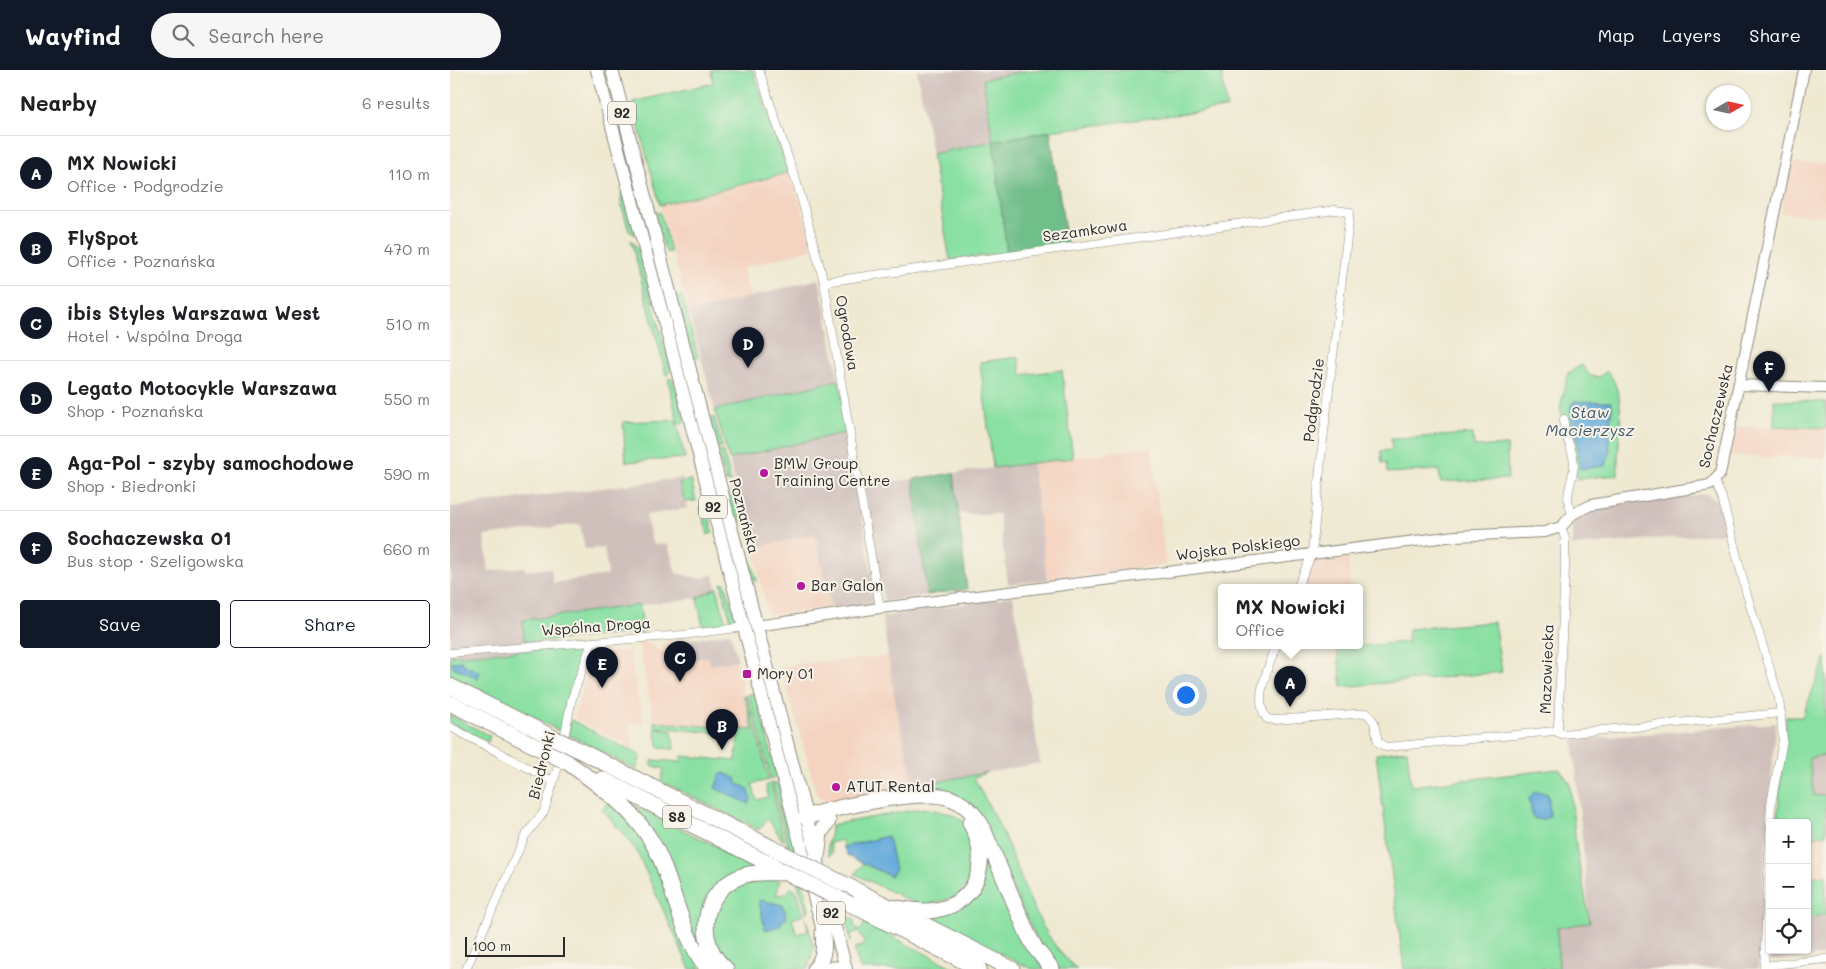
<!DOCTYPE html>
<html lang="en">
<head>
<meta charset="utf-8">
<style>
  :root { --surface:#fff; --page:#f6f6f6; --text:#202124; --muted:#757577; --line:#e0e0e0; --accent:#111827 }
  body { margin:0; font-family:Mali,sans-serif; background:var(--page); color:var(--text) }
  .controls { position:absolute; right:15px; bottom:15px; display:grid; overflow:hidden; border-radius:5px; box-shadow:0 1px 4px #0004 }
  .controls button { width:45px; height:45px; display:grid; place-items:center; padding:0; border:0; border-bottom:1px solid var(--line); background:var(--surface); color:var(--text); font:25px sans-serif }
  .compass { position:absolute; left:1256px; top:15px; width:45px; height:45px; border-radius:50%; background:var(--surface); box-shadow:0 1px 4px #0004; rotate:81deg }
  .scale { position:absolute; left:15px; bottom:12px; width:100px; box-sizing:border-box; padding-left:5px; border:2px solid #2b2b2b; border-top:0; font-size:14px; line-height:18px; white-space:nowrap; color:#2b2b2b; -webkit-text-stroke:4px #f7f3e8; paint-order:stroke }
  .you { position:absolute; left:735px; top:624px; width:18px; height:18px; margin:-12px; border:4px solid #fff; border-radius:50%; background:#1a73e8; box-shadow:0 0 0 8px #1a73e833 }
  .badge { display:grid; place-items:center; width:32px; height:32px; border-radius:50%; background:var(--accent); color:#fff; font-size:16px; font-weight:700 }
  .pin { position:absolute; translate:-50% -41px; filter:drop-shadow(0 1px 2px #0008) }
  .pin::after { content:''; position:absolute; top:26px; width:18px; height:15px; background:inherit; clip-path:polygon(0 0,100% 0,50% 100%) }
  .popup { position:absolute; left:768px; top:514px; width:145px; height:65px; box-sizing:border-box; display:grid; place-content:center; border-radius:5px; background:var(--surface); filter:drop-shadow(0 1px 4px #0005); font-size:16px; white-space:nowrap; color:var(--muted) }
  .popup b { font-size:19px; color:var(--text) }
  .popup::after { content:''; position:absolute; left:50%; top:100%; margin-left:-10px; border:10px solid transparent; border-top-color:var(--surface) }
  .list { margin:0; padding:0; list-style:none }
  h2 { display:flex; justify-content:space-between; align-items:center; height:65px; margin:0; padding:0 20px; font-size:21px }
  h2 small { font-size:16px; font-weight:400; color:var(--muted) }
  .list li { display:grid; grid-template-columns:32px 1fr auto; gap:15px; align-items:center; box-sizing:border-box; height:75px; padding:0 20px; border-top:1px solid var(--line) }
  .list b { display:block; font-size:19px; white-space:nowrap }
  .list p { margin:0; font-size:16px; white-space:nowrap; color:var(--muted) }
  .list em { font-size:16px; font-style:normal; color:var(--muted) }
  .actions { display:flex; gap:10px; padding:15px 20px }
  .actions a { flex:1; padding:11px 0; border:1px solid var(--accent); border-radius:5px; text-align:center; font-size:18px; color:var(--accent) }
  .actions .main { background:var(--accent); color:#fff }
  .icon { flex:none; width:28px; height:28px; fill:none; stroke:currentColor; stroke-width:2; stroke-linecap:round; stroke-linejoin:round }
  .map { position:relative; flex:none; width:1376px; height:899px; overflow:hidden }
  header { display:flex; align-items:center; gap:30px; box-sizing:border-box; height:70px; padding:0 25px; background:var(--accent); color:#fff }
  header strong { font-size:24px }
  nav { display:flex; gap:28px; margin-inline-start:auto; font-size:18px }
  .search { width:350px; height:45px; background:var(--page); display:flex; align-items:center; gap:12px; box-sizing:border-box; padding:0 18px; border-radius:28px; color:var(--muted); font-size:19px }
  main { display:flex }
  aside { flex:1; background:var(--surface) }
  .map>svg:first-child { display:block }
</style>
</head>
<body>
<header>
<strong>Wayfind</strong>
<div class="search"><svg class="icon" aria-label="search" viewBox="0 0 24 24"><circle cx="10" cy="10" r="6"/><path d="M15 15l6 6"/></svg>Search here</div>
<nav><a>Map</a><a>Layers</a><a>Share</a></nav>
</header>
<main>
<aside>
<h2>Nearby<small>6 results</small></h2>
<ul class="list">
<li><span class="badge">A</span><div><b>MX Nowicki</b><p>Office · Podgrodzie</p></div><em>110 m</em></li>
<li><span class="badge">B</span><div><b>FlySpot</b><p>Office · Poznańska</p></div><em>470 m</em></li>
<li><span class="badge">C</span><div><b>ibis Styles Warszawa West</b><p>Hotel · Wspólna Droga</p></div><em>510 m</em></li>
<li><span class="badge">D</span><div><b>Legato Motocykle Warszawa</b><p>Shop · Poznańska</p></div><em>550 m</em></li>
<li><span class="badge">E</span><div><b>Aga-Pol - szyby samochodowe</b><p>Shop · Biedronki</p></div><em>590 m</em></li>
<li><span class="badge">F</span><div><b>Sochaczewska 01</b><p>Bus stop · Szeligowska</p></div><em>660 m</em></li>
</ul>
<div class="actions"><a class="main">Save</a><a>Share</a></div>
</aside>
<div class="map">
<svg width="1376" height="899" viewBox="0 0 1376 899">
  <rect width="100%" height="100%" fill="#f7f3e8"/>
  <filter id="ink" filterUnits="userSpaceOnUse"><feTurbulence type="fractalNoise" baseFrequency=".02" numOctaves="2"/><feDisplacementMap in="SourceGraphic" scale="10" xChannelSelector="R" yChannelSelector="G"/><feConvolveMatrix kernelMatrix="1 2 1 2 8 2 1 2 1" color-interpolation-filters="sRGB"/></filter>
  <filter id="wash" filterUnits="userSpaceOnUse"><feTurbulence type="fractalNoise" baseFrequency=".0096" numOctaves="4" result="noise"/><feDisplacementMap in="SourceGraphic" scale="20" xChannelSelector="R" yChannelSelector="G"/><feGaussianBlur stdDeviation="1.12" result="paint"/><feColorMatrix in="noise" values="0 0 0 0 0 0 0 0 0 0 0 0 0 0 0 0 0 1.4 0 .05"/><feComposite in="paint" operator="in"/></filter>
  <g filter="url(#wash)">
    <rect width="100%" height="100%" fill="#efe9d2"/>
    <path fill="#f4d3c0" d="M1340 93 1376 94V146L1331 143Z
      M338 103 350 131 362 179 293 198 300 227 239 243 210 135Z
      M1324 356 1376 358V388L1279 386 1287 357Z
      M701 377 716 495 597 510 582 393Z
      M365 464 381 538 318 545 303 478Z
      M898 483 900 518H849L863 487Z
      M230 571 235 590 259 587 261 595 286 591 293 619 291 620 292 626 295 628 303 660 204 652 188 573 199 572 206 577 207 581 213 580 212 575 218 572Z
      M179 581 193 652 180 654 183 678 124 648 143 583Z
      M438 586 464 716 380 733 367 725 331 596Z
      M1376 765V805L1357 807V767Z
      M1376 893V899H1323Z"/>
    <path fill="#d0c0bc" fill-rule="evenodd" d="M467 0H582L533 9 543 71 482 84Z
      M369 209 389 310 265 340 239 243Z
      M398 362 426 533 381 538 365 464 303 478 279 389Z
      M582 393 597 510 558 514 549 444H509L504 403Z
      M232 408 238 438 196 445 201 469 204 474 218 475 226 503 250 509 263 504 267 518 247 528 73 550 75 579 0 586V437ZM130 454 135 479 154 478 158 505 103 513 101 498 75 501V497L39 501 34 466Z
      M463 409 477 525 434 531 414 415Z
      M1257 424 1269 431 1277 463 1122 476V455L1129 446 1141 439 1174 432Z
      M563 526 590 693 464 716 446 635 432 547Z
      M280 562 288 590 260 595 259 587 234 590 230 571 268 565Z
      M1326 653 1314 798 1308 899H1109L1107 858 1140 851 1123 670Z
      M1376 685V725L1364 726 1359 687Z
      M1376 845V885L1323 891 1319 888 1320 870V880H1357V847Z"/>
    <path fill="#8ae0a3" stroke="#5a8667" d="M261 0H303L338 103 210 135 182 32 263 13Z
      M582 0H771L777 38 600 61 543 71 557 183 500 190 482 84 543 71 533 9Z
      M172 117 185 165 179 161 171 133Z
      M210 142 221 182H216L205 148 206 144Z
      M181 170 188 179 221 301 218 304 216 305Z
      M232 225 248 287 246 288 242 286 227 228Z
      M569 287 571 305 612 300 623 388 543 398 530 292Z
      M1132 295 1140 306 1149 307 1157 301C1180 327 1166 372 1168 405L1127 409 1110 338 1118 303Z
      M222 308 223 309 235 352 233 354H228L218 309Z
      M389 310 398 362 279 389 265 340Z
      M1324 330 1376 332V358L1324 356Z
      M264 347 272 377 267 378 258 350Z
      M226 350 235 388 176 392 173 352Z
      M1023 364 1024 377 1057 375 1058 409 990 412 989 400 937 403 936 392 932 393 931 381 942 380 941 369Z
      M273 381 281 412H276L268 382Z
      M241 409 246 431 235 432 229 414Z
      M281 422H284L291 451 286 454 278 426Z
      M250 437H254L258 440 263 462 261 464 258 465Z
      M295 472 307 511H305L301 508 292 474Z
      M275 513 285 545 283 552 280 548 271 514Z
      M267 518 276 553 253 556 247 528Z
      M190 535 193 562 82 572 74 570 73 550Z
      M1044 552 1052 602 892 617 887 578 958 572V559Z
      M128 576 133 581 110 661 0 606V586Z
      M1376 587V685L1359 688 1364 726 1376 725V765L1357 767V753H1327L1336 647H1352Z
      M302 623 306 626 324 693 326 707 321 709 299 624Z
      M297 625 319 710 302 714 307 730 318 727 316 716 321 713 334 771C329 768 324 755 317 749L309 760 211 711 214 699 201 695 203 690 231 692 232 686 286 691 288 665 205 657 204 652 303 660 295 628 292 626Z
      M0 645 40 666 38 672 0 653Z
      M121 650 191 686 186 700 119 665Z
      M205 659 222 661 224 679 209 678Z
      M957 680 961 716 1109 699 1120 713 1126 777 1140 852 1107 858 1109 899H954L926 684Z
      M538 702 524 708C534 728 545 746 554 766 574 812 588 866 627 899H607L594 884 523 736 454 721V718Z
      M326 713 330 716 358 834 359 839 357 844 345 804 323 714Z
      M159 730 191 761 251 899H240L186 780 155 742 152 740Z
      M174 731 312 799 272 811 256 890Z
      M474 738 502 744 514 752 522 763 526 800 510 825 476 836 464 833 405 804 413 793 440 806 438 766 393 777 392 770 380 773 382 783 379 786C375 771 382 768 381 755Z
      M533 769 595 899H582L473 845 514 832Z
      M1376 805V845L1357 847V807Z
      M309 806 330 811 326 825 336 824 341 818 347 822 354 845 342 849 347 864 358 861 356 848 364 878 358 899H283L277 894 262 870 263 838 277 818Z
      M395 845 404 849V856L410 861 415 853 506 899H410L404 878 413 876C415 870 411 865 407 862L401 864V872Z"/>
    <path fill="#6fbe89" stroke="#4d745a" d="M600 61 617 175 557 183 543 71Z
      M504 403 517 519 477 525 463 409Z"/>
    <path fill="#65aadb" stroke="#486a83" d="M1124 331 1161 332 1162 337 1159 366 1160 382 1155 396 1130 399 1127 370 1121 359V335Z
      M12 591 13 594 30 603 27 608 3 597 2 592Z
      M274 703 287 709 286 713 299 719 301 729 299 734 265 718 270 705Z
      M1084 722H1091L1098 724C1100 733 1099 739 1100 746L1092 750 1083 748 1079 729Z
      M438 766 445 800 440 806 398 786 393 777Z
      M310 830 333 835 337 849 331 851 332 855 317 860 315 859 309 831Z"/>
  </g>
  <g filter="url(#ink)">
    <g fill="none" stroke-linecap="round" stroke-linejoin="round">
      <g stroke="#8d8a7e" stroke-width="9">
        <path id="minor" d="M309 0 350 123 374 212 430 538
          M374 212 885 140 900 142 872 379 862 484 847 518
          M1114 349C1112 365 1124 378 1124 395 1123 412 1112 428 1123 444
          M1265 411 1272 428 1297 525 1329 628 1333 670 1321 734 1320 753
          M826 576C819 598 802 628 817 649L825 650 917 643 924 652 928 672 936 677 1105 661 1108 658 1115 497V468L1111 457
          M0 583 233 565 294 557
          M0 657 103 711
          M1105 661 1112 664 1331 643
          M113 673 122 628 142 572
          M1314 896 1376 889
          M16 899 75 766 94 742 111 687
          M1314 899 1320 762"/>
      </g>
      <g stroke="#8d8a7e" stroke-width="12">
        <path id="tertiary" d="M1289 315 1376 318
          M306 556 430 538 1005 466 1095 462 1111 457 1123 444 1141 435 1260 415 1270 404 1354 0"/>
      </g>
      <g stroke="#8d8a7e" stroke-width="14">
        <path id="primary" d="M147 0 215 254 373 861
          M162 0 396 899"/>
      </g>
      <g stroke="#8d8a7e" stroke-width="17">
        <path id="motorway" d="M0 616 106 669
          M0 633 103 685
          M121 676 332 783
          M117 692C155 719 193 746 211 790 226 826 233 869 258 899
          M152 709 337 803
          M356 747C387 737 471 718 500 728 514 733 525 744 532 756L578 865 586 879 602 899
          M367 788 370 763 378 751
          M394 814 562 899
          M400 834 529 899
          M440 837C455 839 471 843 486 840 530 832 541 788 520 753
          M276 899C246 874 250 825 287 808 301 801 317 803 333 803
          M365 899C375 887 374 876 373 861
          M381 899H390"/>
      </g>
      <use href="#minor" stroke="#fff" stroke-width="8"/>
      <use href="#tertiary" stroke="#fff" stroke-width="10"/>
      <use href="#primary" stroke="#fff" stroke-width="12"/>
      <use href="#motorway" stroke="#fff" stroke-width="15"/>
      <g stroke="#8d8a7e" stroke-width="17" stroke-linecap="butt">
        <path id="motorway-bridge" d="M106 669 121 676
          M103 685 117 692
          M332 783 394 814
          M337 803 400 834"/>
      </g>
      <use href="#motorway-bridge" stroke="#fff" stroke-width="15"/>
    </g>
  </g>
  <g fill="#b5179e" stroke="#f7f3e8" stroke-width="2">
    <circle cx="314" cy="403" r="5"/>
    <circle cx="351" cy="516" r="5"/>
    <rect x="292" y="599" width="10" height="10" rx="2.5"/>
    <circle cx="386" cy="717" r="5"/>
  </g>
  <g text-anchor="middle" stroke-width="4" stroke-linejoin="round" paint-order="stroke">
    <g fill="#f7f3e8" stroke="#686764" stroke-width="1">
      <rect x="158" y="31.5" width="28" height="23" rx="4"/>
      <rect x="249" y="425.5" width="28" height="23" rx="4"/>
      <rect x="213" y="735.5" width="28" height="23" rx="4"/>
      <rect x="367" y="831.5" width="28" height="23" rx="4"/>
    </g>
    <g font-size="14" font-weight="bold" fill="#2b2b2b">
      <text x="172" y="48">92</text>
      <text x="263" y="442">92</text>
      <text x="227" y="752">S8</text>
      <text x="381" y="848">92</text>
    </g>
    <g font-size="15" fill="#2b2b2b" stroke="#f7f3e8">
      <text transform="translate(635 161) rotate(-8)" y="5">Sezamkowa</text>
      <text transform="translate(397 263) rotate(80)" y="5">Ogrodowa</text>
      <text transform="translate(864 330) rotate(-83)" y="5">Podgrodzie</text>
      <text transform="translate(1266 346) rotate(-77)" y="5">Sochaczewska</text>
      <text transform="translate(294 446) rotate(75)" y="5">Poznańska</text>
      <text transform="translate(788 478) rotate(-7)" y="5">Wojska Polskiego</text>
      <text transform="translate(146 557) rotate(-4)" y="5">Wspólna Droga</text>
      <text transform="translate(1097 599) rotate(-88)" y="5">Mazowiecka</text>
      <text transform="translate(92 695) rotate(-76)" y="5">Biedronki</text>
    </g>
    <g font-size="15" fill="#2b2b2b" stroke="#f7f3e8" text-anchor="start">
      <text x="324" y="399">BMW Group<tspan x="324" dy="17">Training Centre</tspan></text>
      <text x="361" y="521">Bar Galon</text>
      <text x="307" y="609">Mory 01</text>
      <text x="396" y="722">ATUT Rental</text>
    </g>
    <g font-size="16" font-style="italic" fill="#3f5769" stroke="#f7f3e8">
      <text x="1140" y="348">Staw<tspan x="1140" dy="18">Macierzysz</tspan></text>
    </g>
  </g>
</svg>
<div class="controls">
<button>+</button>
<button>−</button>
<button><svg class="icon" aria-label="locate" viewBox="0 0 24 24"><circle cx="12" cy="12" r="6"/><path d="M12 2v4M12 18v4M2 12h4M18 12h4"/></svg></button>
</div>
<svg class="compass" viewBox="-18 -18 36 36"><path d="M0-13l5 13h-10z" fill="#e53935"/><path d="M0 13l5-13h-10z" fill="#757577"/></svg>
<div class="scale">100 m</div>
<div class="you"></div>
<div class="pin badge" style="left:840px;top:637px">A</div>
<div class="popup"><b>MX Nowicki</b>Office</div>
<div class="pin badge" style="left:272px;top:680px">B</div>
<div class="pin badge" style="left:230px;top:612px">C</div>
<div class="pin badge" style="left:298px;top:298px">D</div>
<div class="pin badge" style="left:152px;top:618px">E</div>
<div class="pin badge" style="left:1319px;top:322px">F</div>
</div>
</main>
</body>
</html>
